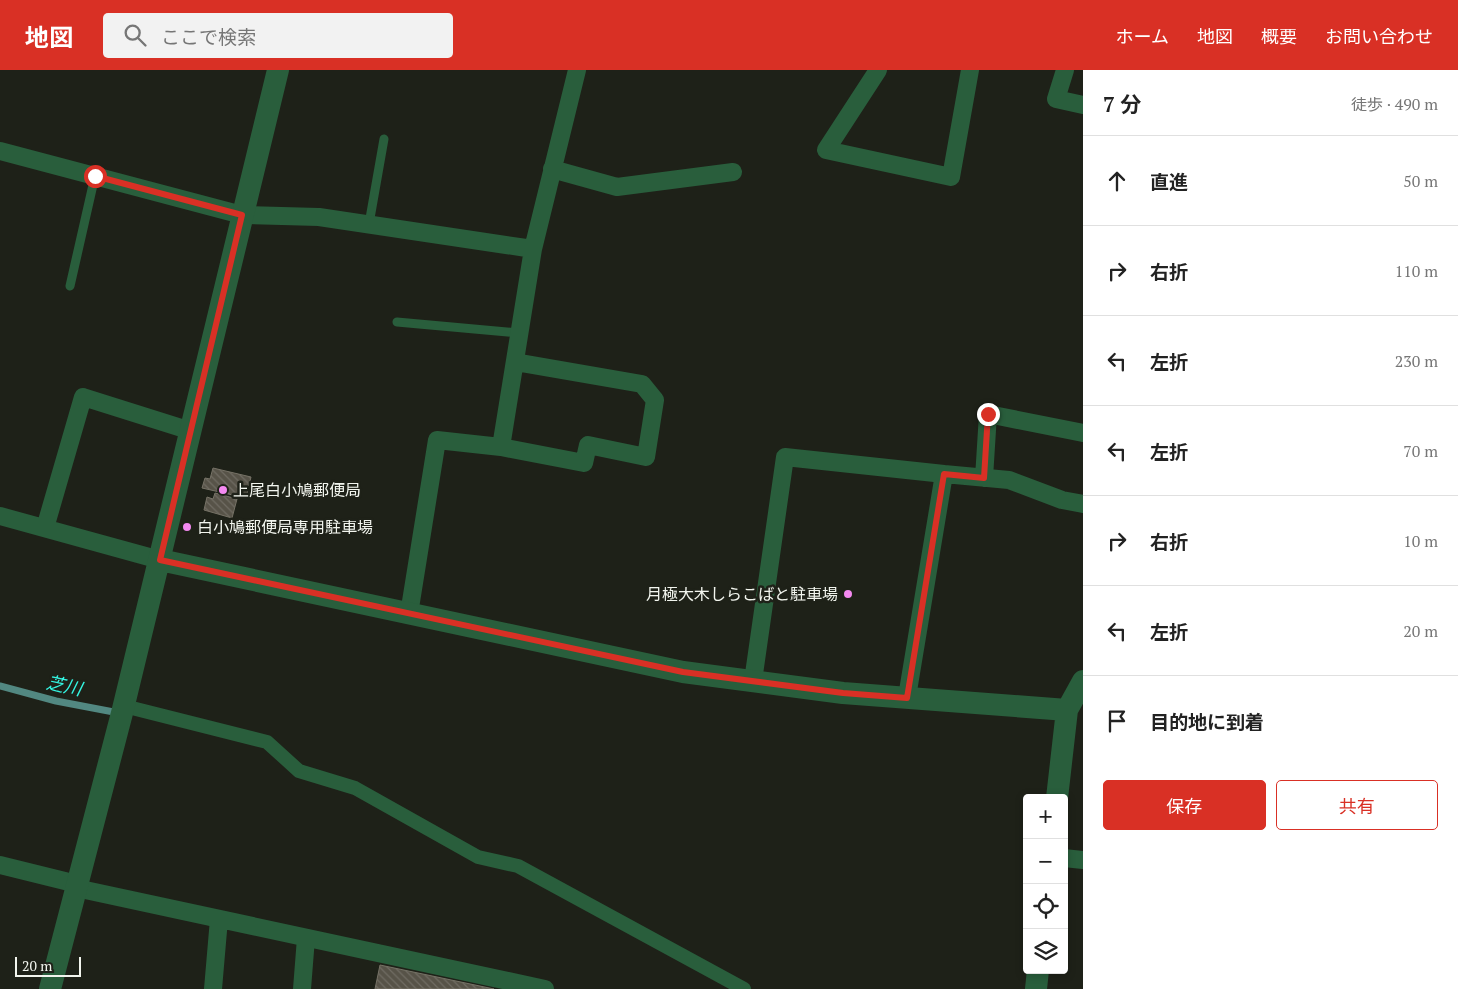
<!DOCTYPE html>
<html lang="ja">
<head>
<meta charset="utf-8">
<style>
  :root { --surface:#fff; --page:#f2f2f2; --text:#222; --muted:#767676; --line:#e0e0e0; --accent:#d93025 }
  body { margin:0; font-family:"PT Serif","Noto Sans JP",serif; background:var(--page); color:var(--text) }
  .controls { position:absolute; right:15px; bottom:15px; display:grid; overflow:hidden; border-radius:5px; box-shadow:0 2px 8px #0003 }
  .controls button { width:45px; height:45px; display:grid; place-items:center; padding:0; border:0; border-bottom:1px solid var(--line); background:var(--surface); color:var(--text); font:25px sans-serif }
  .scale { position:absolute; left:15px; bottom:12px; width:66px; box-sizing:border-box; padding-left:5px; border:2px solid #f2f5ee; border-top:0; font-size:14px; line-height:18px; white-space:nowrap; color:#f2f5ee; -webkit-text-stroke:4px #1e2118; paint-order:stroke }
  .stop { position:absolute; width:15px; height:15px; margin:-11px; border:4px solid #d93025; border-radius:50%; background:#fff }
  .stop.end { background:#d93025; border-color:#fff; box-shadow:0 1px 5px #0008 }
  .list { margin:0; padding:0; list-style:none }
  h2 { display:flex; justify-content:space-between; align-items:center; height:65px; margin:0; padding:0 20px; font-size:21px }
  h2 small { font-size:16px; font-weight:400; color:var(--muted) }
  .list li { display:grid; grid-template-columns:32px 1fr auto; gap:15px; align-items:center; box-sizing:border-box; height:90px; padding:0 20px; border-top:1px solid var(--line) }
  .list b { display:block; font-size:19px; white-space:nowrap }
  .list em { font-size:16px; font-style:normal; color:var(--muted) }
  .actions { display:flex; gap:10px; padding:15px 20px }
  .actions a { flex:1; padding:11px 0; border:1px solid var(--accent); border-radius:5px; text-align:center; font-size:18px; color:var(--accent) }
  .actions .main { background:var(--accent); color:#fff }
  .icon { flex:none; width:28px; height:28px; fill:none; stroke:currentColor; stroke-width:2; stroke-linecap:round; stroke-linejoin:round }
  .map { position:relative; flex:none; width:1083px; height:919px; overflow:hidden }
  header { display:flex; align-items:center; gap:30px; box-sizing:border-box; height:70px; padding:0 25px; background:var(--accent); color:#fff }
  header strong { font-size:24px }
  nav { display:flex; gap:28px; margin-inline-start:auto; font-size:18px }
  .search { width:350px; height:45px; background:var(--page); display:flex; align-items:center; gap:12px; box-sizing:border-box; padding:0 18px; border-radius:5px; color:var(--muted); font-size:19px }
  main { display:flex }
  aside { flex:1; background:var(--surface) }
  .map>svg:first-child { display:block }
</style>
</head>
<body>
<header>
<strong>地図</strong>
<div class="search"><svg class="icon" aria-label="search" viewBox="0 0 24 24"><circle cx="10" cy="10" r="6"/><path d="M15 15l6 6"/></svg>ここで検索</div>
<nav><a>ホーム</a><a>地図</a><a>概要</a><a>お問い合わせ</a></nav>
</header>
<main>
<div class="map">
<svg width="1083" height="919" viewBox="0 0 1083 919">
  <defs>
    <pattern id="building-back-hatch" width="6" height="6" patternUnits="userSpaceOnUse" patternTransform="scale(1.25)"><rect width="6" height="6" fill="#575348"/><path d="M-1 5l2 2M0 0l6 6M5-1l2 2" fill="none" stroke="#706c63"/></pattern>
  </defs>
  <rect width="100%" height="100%" fill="#1e2118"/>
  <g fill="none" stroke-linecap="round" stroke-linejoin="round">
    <path stroke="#528881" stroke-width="7" d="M0 616 56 631 119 643"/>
  </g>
  <path fill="url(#building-back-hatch)" stroke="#767266" d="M213 398 251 407 246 428 202 418 205 408 210 409Z
    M215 423 237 429 232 448 204 440 207 427 213 429Z
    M380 895 494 919H375Z"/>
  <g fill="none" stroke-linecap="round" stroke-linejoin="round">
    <path stroke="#295e3c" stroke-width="9" d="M369 154 384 69
      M70 216 95 106
      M397 252 519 263"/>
    <path stroke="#295e3c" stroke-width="14" d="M124 636 267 672 299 701 355 718 478 787 518 796 744 919"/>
    <path stroke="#295e3c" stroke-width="18" d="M878 0 826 80 951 107 970 0
      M1065 0 1056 29 1083 35
      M0 81 242 145 319 147 533 179
      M552 99 617 117 733 102
      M501 377 533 179 577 0
      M984 408 988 344 1083 363
      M0 446 160 490
      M45 458 83 327 191 361
      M409 544 437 370 501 377 584 393 588 375 646 387 655 330 642 314 515 292
      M753 611 785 387 944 404
      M907 627 944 404 1009 410 1062 430 1083 434
      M1064 788 1083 790
      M0 795 77 814
      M76 818 545 919
      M213 919 219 849
      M302 919 306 868"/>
    <path stroke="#295e3c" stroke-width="22" d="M160 490 683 602 843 623 1067 640
      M1057 728 1067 640 1083 611
      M50 919 122 643 278 0
      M1036 919 1038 900"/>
  </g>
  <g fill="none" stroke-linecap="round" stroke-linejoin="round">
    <path stroke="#d93025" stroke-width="6" d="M95 106 242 145 160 490 683 602 843 623 907 628 944 404 984 408 988 344"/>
  </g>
  <g fill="#f489f0" stroke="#1e2118" stroke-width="2">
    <circle cx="223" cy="420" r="5"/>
    <circle cx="187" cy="457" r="5"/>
    <circle cx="848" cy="524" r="5"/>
  </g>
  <g text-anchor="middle" stroke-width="5" stroke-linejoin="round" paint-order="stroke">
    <g font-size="16" fill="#f2f5ee" stroke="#1e2118" text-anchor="start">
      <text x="233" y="426">上尾白小鳩郵便局</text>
      <text x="197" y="463">白小鳩郵便局専用駐車場</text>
      <text x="838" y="530" text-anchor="end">月極大木しらこばと駐車場</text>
    </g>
    <g font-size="18" font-style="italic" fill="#34f5e2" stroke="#1e2118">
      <text transform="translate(64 616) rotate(12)" y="6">芝川</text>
    </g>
  </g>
</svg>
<div class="controls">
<button>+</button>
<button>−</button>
<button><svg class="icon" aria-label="locate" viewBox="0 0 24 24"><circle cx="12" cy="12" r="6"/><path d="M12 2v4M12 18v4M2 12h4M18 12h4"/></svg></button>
<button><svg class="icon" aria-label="layers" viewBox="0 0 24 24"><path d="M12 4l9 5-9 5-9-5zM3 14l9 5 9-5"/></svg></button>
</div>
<div class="scale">20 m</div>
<div class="stop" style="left:95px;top:106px"></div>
<div class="stop end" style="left:988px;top:344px"></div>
</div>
<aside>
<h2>7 分<small>徒歩 · 490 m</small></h2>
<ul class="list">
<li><svg class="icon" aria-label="ahead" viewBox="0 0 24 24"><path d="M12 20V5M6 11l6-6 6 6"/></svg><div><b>直進</b></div><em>50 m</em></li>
<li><svg class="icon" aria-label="right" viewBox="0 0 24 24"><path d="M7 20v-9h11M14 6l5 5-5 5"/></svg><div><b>右折</b></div><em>110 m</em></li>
<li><svg class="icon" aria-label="left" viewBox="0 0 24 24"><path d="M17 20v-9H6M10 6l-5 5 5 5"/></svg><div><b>左折</b></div><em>230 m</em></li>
<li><svg class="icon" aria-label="left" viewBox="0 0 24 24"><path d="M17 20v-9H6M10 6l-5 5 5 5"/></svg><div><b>左折</b></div><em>70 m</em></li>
<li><svg class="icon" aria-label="right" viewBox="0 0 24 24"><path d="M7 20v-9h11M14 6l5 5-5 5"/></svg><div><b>右折</b></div><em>10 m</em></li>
<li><svg class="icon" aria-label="left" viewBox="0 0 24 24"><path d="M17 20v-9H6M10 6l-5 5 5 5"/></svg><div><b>左折</b></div><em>20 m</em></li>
<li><svg class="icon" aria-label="arrive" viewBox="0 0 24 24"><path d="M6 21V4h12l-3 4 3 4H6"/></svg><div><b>目的地に到着</b></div></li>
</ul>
<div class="actions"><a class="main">保存</a><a>共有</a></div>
</aside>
</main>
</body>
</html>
